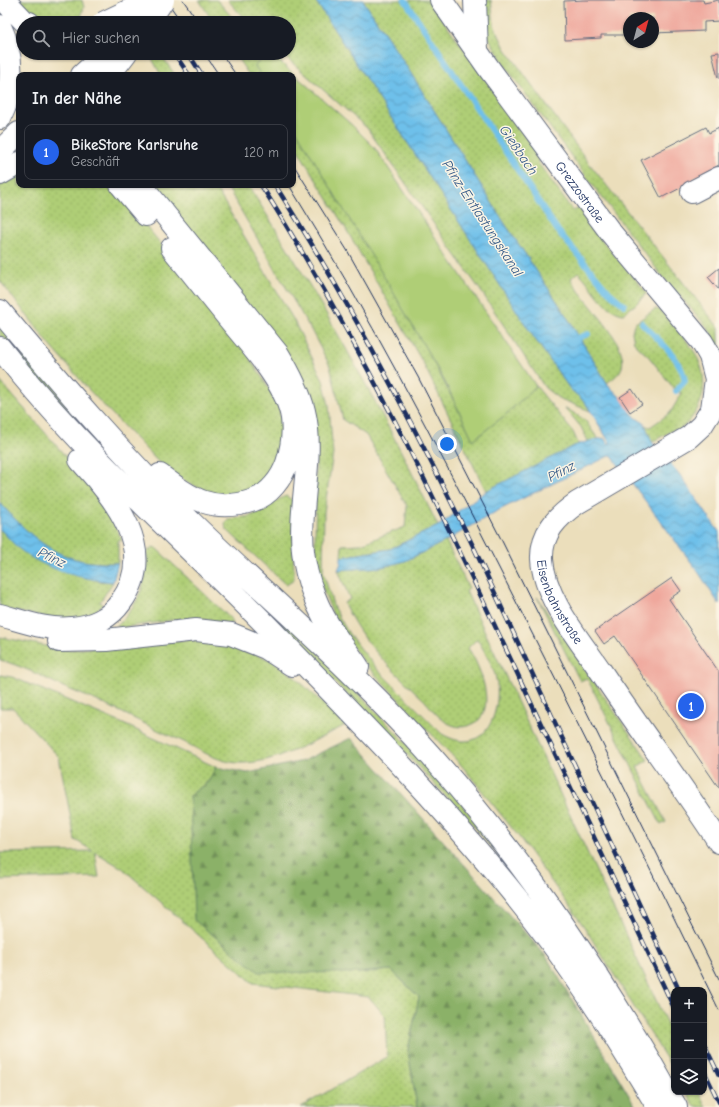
<!DOCTYPE html>
<html lang="de">
<head>
<meta charset="utf-8">
<style>
  :root { --surface:#171b24; --page:#20242c; --text:#f1f3f6; --muted:#9ea1a6; --line:#363941; --accent:#2563eb }
  body { margin:0; font-family:"Comic Neue",sans-serif; background:var(--page); color:var(--text) }
  .controls { position:absolute; right:12px; bottom:12px; display:grid; overflow:hidden; border-radius:8px; box-shadow:0 1px 3px #0004 }
  .controls button { width:36px; height:36px; display:grid; place-items:center; padding:0; border:0; border-bottom:1px solid var(--line); background:var(--surface); color:var(--text); font:20px sans-serif }
  .compass { position:absolute; left:623px; top:12px; width:36px; height:36px; border-radius:50%; background:var(--surface); box-shadow:0 1px 3px #0004; rotate:36deg }
  .you { position:absolute; left:447px; top:444px; width:14px; height:14px; margin:-10px; border:3px solid #fff; border-radius:50%; background:#1a73e8; box-shadow:0 0 0 6px #1a73e833 }
  .badge { display:grid; place-items:center; width:26px; height:26px; border-radius:50%; background:var(--accent); color:#fff; font-size:13px; font-weight:700 }
  .pin { position:absolute; translate:-50% -50%; border:2px solid #fff; box-shadow:0 1px 4px #0006 }
  .list { margin:0; padding:0; list-style:none }
  h2 { display:flex; justify-content:space-between; align-items:center; height:52px; margin:0; padding:0 16px; font-size:17px }
  h2 small { font-size:13px; font-weight:400; color:var(--muted) }
  .list li { display:grid; grid-template-columns:26px 1fr auto; gap:12px; align-items:center; box-sizing:border-box; height:56px; margin:0 8px 8px; padding:0 8px; border:1px solid var(--line); border-radius:8px }
  .list b { display:block; font-size:15px; white-space:nowrap }
  .list p { margin:0; font-size:13px; white-space:nowrap; color:var(--muted) }
  .list em { font-size:13px; font-style:normal; color:var(--muted) }
  .icon { flex:none; width:22px; height:22px; fill:none; stroke:currentColor; stroke-width:2; stroke-linecap:round; stroke-linejoin:round }
  .map { position:relative; flex:none; width:719px; height:1107px; overflow:hidden }
  .search { position:absolute; background:var(--surface); box-shadow:0 1px 3px #0004; left:16px; top:16px; width:280px; height:44px; display:flex; align-items:center; gap:10px; box-sizing:border-box; padding:0 14px; border-radius:22px; color:var(--muted); font-size:15px }
  .panel { position:absolute; background:var(--surface); box-shadow:0 1px 3px #0004; left:16px; top:72px; width:280px; height:116px; border-radius:8px }
  .map>svg:first-child { display:block }
</style>
</head>
<body>
<div class="map">
<svg width="719" height="1107" viewBox="0 0 719 1107">
  <defs>
    <pattern id="grass-dots" width="8" height="8" patternUnits="userSpaceOnUse"><rect width="8" height="8" fill="#afce76"/><path d="M2 2h.1M6 6h.1" fill="none" stroke="#96b168" stroke-width="1.8" stroke-linecap="round"/></pattern>
    <pattern id="forest-firs" width="22" height="20" patternUnits="userSpaceOnUse"><rect width="22" height="20" fill="#8bb167"/><path d="M5 1l3.5 6h-7zM16 11l3.5 6h-7z" fill="#719058"/></pattern>
    <pattern id="water-waves" width="16" height="10" patternUnits="userSpaceOnUse"><rect width="16" height="10" fill="#6ec0ea"/><path d="M0 5q4-4 8 0t8 0" fill="none" stroke="#5a9cc1"/></pattern>
  </defs>
  <rect width="100%" height="100%" fill="#fcf5e5"/>
  <filter id="ink" filterUnits="userSpaceOnUse"><feTurbulence type="fractalNoise" baseFrequency=".025" numOctaves="2"/><feDisplacementMap in="SourceGraphic" scale="8" xChannelSelector="R" yChannelSelector="G"/><feConvolveMatrix kernelMatrix="1 2 1 2 8 2 1 2 1" color-interpolation-filters="sRGB"/></filter>
  <filter id="wash" filterUnits="userSpaceOnUse"><feTurbulence type="fractalNoise" baseFrequency=".012" numOctaves="4" result="noise"/><feDisplacementMap in="SourceGraphic" scale="16" xChannelSelector="R" yChannelSelector="G"/><feGaussianBlur stdDeviation="0.9" result="paint"/><feColorMatrix in="noise" values="0 0 0 0 0 0 0 0 0 0 0 0 0 0 0 0 0 1.4 0 .05"/><feComposite in="paint" operator="in"/></filter>
  <g filter="url(#wash)">
    <rect width="100%" height="100%" fill="#ebdebb"/>
    <path fill="url(#grass-dots)" stroke="#657e6a" d="M13 0H82L84 7 81 17H66L43 14 40 18 27 12Z
      M199 0H217L237 23H214Z
      M228 0H315L533 336 570 389 585 402 590 411 558 398 545 388 485 297 367 128 281 53H289V23H248Z
      M363 0H429L538 153V163L573 211 579 208 604 243 647 293 636 304 623 314C602 310 593 285 578 272L571 278C581 300 629 341 622 367 620 374 612 379 607 383L562 309 505 224 410 72Z
      M481 0H491L494 25 505 48 585 158 719 328V346L707 327 662 276 585 175 505 66 489 38 481 12Z
      M149 53H160L175 75H161Z
      M234 53H267L255 66 261 75H249Z
      M293 125C357 227 420 331 473 439L504 416 536 386 573 432 579 445 486 491 423 363 346 229 293 142Z
      M19 170V185H112L230 327 279 404 284 442 274 469 260 485 250 491 242 493 212 495 168 472 89 390 50 345 0 281V184Z
      M148 185H214L293 319 323 380 329 405 333 454 324 512 323 571 334 608 349 634 377 669 442 734C482 757 500 719 497 684 495 668 485 652 477 639L468 648C479 664 498 708 475 723 469 726 462 728 455 726 442 723 433 710 425 701 393 670 363 645 344 603L350 599 338 570 382 567 405 561 446 541 469 589 466 591 674 1039V1071L583 925 519 837 462 766 367 666 338 628 317 574 315 558 316 447Z
      M226 185H248C318 294 382 409 438 526L390 549 341 557 342 545 361 544 405 527 407 506 366 435 343 420 330 366 311 330Z
      M655 309 660 310C671 324 687 338 695 353 712 383 703 413 677 432L675 429 652 442 644 425 650 427 670 413 682 393 676 391 649 357 634 343 632 332 634 324Z
      M0 325 452 790 510 870 474 826 380 726 181 536 0 338Z
      M0 381 103 499 122 540H118V563C62 566 36 543 0 503Z
      M564 407 585 420 598 439 591 442 588 441 581 427Z
      M286 496 292 500 294 580 286 585 226 529 225 524C227 517 244 518 250 516 264 511 274 501 286 496Z
      M0 529 17 547 98 581 113 582 100 602 103 605 93 613 69 622 0 608Z
      M153 547 156 548 230 618 232 621 231 624 207 620 180 619 119 628 117 626C138 605 148 582 147 552Z
      M537 597 574 653 648 760 637 767 666 822 661 825 587 678 580 681Z
      M0 637 67 650 199 639 225 642 273 661 295 677 346 725C314 740 280 762 244 763 219 764 201 750 180 740 151 728 123 712 95 700 84 695 72 691 61 686 41 676 22 666 0 660Z
      M0 675 12 677 117 721 216 767 208 782 190 795 358 973 391 970 419 997 408 1050 417 1107H301L387 1057 385 1016 369 997 253 983 122 868 95 852 99 877 0 880V853L93 851 75 840 59 757 13 708H0Z
      M686 1092H699L706 1107H695Z"/>
    <path fill="url(#forest-firs)" stroke="#537062" d="M351 738 546 956 636 1107H417L408 1050 419 997 391 970 358 973 259 972 194 920 190 795 208 782 216 767 248 773 303 761Z"/>
    <path fill="#afce76" stroke="#657e6a" d="M267 53H270L353 126 374 147 536 386 504 416 473 440 445 382 389 285 293 125V75H261L255 66Z"/>
    <path fill="url(#water-waves)" stroke="#4478a4" d="M315 0H363L410 72 505 224 562 309 607 383C611 389 616 392 620 397 629 406 632 419 644 422L652 442 680 475 719 532V604L697 570 611 455 497 511 446 541 405 561 382 567 338 570 341 563V557L390 549 438 526 486 491 574 446C584 442 593 440 604 438L608 444 610 443 585 402 570 389 533 336Z
      M0 503C36 543 62 566 118 563L113 582C81 579 42 569 17 547 11 541 6 535 0 529Z"/>
    <g fill="none" stroke-linecap="round" stroke-linejoin="round">
      <path stroke="#6ec0ea" stroke-width="6" d="M405 0 558 231 609 292 624 305
        M642 323C658 340 681 357 685 381L676 391
        M573 340 588 334"/>
    </g>
    <g id="blocks">
      <path fill="#efa79c" d="M583 0H703L704 3 719 0V21L704 22V31L653 33V18H629V35H601V38L565 40 564 1Z
        M719 52V78H718L712 53Z
        M706 127 709 133 719 128V165L693 179 694 181 661 198 641 160Z
        M719 268V290L708 277Z
        M632 389 642 404 630 412 620 397Z
        M672 578 681 591 669 599 719 672V788L615 636 604 644 595 631Z"/>
    </g>
  </g>
  <g filter="url(#ink)">
    <use href="#blocks" fill-opacity="0" stroke="#646c7f" stroke-width="1"/>
    <g fill="none" stroke-linecap="round" stroke-linejoin="round">
      <g stroke="#646c7f" stroke-width="24">
        <g id="minor">
          <path id="s1" d="M441 0 490 70 611 233 702 342 710 356 716 379 712 409 702 425 689 437 577 503C557 517 541 533 542 559 544 599 580 640 602 673 640 730 682 785 719 842"/>
          <path d="M692 192 719 178"/>
        </g>
      </g>
      <g stroke="#646c7f" stroke-width="24">
        <path id="major" d="M475 0 477 51
          M82 75 106 53
          M0 151 19 133"/>
      </g>
      <g stroke="#646c7f" stroke-width="24">
        <path id="highway" d="M4 0 25 22 29 23
          M0 26C14 55 14 90 0 118
          M109 75 126 53
          M0 174 19 163
          M121 185 146 215
          M141 185 278 354C289 372 299 390 304 411 315 455 298 506 303 551 306 580 318 611 335 635 342 646 351 656 358 667
          M0 311C61 384 123 456 191 522 264 593 342 660 411 734 515 846 602 974 676 1107
          M0 348C79 449 176 534 266 625 363 724 461 823 544 933 586 989 622 1048 658 1107
          M160 475C192 499 213 514 254 500 269 495 282 478 287 463 292 448 294 435 292 418 287 384 251 346 229 319 210 295 191 272 172 248
          M0 615C23 621 48 631 72 628 93 626 109 619 121 602 159 550 114 498 80 460
          M59 641 106 640 196 630 231 634 266 648 292 665"/>
      </g>
      <use href="#minor" stroke="#fff" stroke-width="22"/>
      <use href="#major" stroke="#fff" stroke-width="22"/>
      <use href="#highway" stroke="#fff" stroke-width="22"/>
      <path stroke="#1b2f5e" stroke-width="1" d="M166 0 182 23
        M183 0 199 23
        M204 53 219 75
        M221 53 236 75
        M293 164 347 250 418 377 500 537 719 979
        M289 185C367 311 435 442 502 574 576 719 648 864 719 1010"/>
      <g stroke="#1b2f5e" stroke-width="4.5">
        <path id="rail" d="M136 0 153 23
          M150 0 167 23
          M174 53 189 75
          M188 53 202 75
          M261 185C357 336 435 498 511 660 565 776 620 892 674 1008
          M275 185C350 302 414 426 475 550L679 990
          M704 1044 719 1075
          M704 1071 719 1102"/>
      </g>
      <use href="#rail" stroke="#fcf5e5" stroke-width="3" stroke-dasharray="9" stroke-linecap="butt"/>
      <g stroke="#646c7f" stroke-width="24" stroke-linecap="butt">
        <path id="highway-bridge" d="M103 23 151 0
          M148 23 163 0"/>
      </g>
      <use href="#highway-bridge" stroke="#fff" stroke-width="22"/>
    </g>
  </g>
  <g text-anchor="middle" stroke-width="3" stroke-linejoin="round" paint-order="stroke">
    <g font-size="13" fill="#1b2f5e" stroke="#fcf5e5">
      <text dy="5" stroke="none"><textPath href="#s1" startOffset="237">Grezzostraße</textPath></text>
      <text dy="5" stroke="none"><textPath href="#s1" startOffset="783">Eisenbahnstraße</textPath></text>
    </g>
    <g font-size="14" font-style="italic" fill="#345a88" stroke="#fcf5e5">
      <text transform="translate(519 150) rotate(56)" y="5">Gießbach</text>
      <text transform="translate(483 218) rotate(57)" y="5">Pfinz-Entlastungskanal</text>
      <text transform="translate(561 471) rotate(-27)" y="5">Pfinz</text>
      <text transform="translate(52 557) rotate(25)" y="5">Pfinz</text>
    </g>
  </g>
</svg>
<div class="controls">
<button>+</button>
<button>−</button>
<button><svg class="icon" aria-label="layers" viewBox="0 0 24 24"><path d="M12 4l9 5-9 5-9-5zM3 14l9 5 9-5"/></svg></button>
</div>
<svg class="compass" viewBox="-18 -18 36 36"><path d="M0-13l5 13h-10z" fill="#e53935"/><path d="M0 13l5-13h-10z" fill="#9ea1a6"/></svg>
<div class="you"></div>
<div class="pin badge" style="left:691px;top:706px">1</div>
<div class="search"><svg class="icon" aria-label="search" viewBox="0 0 24 24"><circle cx="10" cy="10" r="6"/><path d="M15 15l6 6"/></svg>Hier suchen</div>
<section class="panel">
<h2>In der Nähe<small></small></h2>
<ul class="list">
<li><span class="badge">1</span><div><b>BikeStore Karlsruhe</b><p>Geschäft</p></div><em>120 m</em></li>
</ul>
</section>
</div>
</body>
</html>
